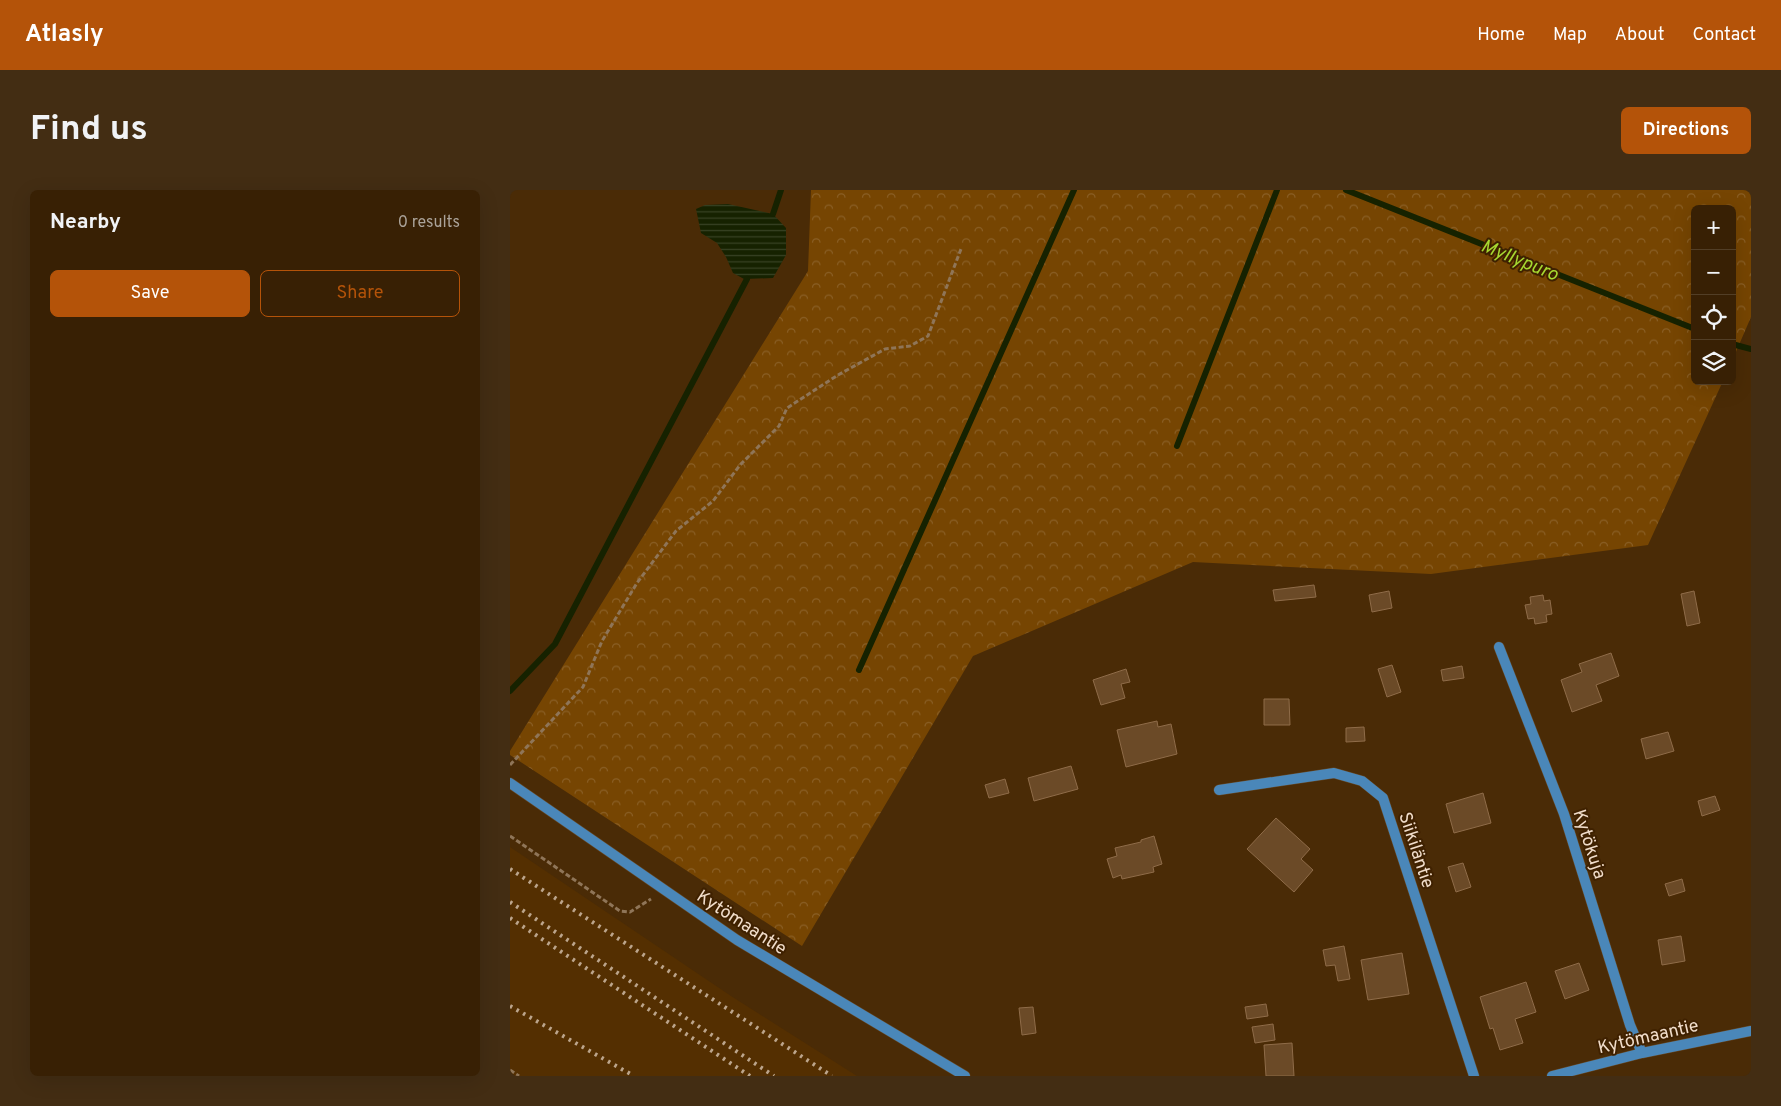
<!DOCTYPE html>
<html lang="en">
<head>
<meta charset="utf-8">
<style>
  :root { --surface:#382004; --page:#432d13; --text:#f1f3f6; --muted:#aba39a; --line:#523e26; --accent:#b45309 }
  body { margin:0; font-family:Overpass,sans-serif; background:var(--page); color:var(--text) }
  .controls { position:absolute; right:15px; top:15px; display:grid; overflow:hidden; border-radius:8px; box-shadow:0 5px 20px #0002 }
  .controls button { width:45px; height:45px; display:grid; place-items:center; padding:0; border:0; border-bottom:1px solid var(--line); background:var(--surface); color:var(--text); font:25px sans-serif }
  .list { margin:0; padding:0; list-style:none }
  h2 { display:flex; justify-content:space-between; align-items:center; height:65px; margin:0; padding:0 20px; font-size:21px }
  h2 small { font-size:16px; font-weight:400; color:var(--muted) }
  .actions { display:flex; gap:10px; padding:15px 20px }
  .actions a { flex:1; padding:11px 0; border:1px solid var(--accent); border-radius:8px; text-align:center; font-size:18px; color:var(--accent) }
  .actions .main { background:var(--accent); color:#fff }
  .icon { flex:none; width:28px; height:28px; fill:none; stroke:currentColor; stroke-width:2; stroke-linecap:round; stroke-linejoin:round }
  .map { position:relative; flex:none; width:1241px; height:886px; overflow:hidden; border-radius:8px }
  header { display:flex; align-items:center; gap:30px; box-sizing:border-box; height:70px; padding:0 25px; background:var(--accent); color:#fff }
  header strong { font-size:24px }
  nav { display:flex; gap:28px; margin-inline-start:auto; font-size:18px }
  .intro { display:flex; align-items:center; justify-content:space-between; box-sizing:border-box; height:120px; padding:0 30px }
  h1 { margin:0; font-size:35px }
  .button { padding:12px 22px; border-radius:8px; background:var(--accent); color:#fff; font-size:18px; font-weight:700 }
  main { display:flex; gap:30px; padding:0 30px }
  aside { flex:1; background:var(--surface); border-radius:8px; box-shadow:0 5px 20px #0002 }
  .map>svg:first-child { display:block }
</style>
</head>
<body>
<header>
<strong>Atlasly</strong>
<nav><a>Home</a><a>Map</a><a>About</a><a>Contact</a></nav>
</header>
<div class="intro"><h1>Find us</h1><a class="button">Directions</a></div>
<main>
<aside>
<h2>Nearby<small>0 results</small></h2>
<ul class="list">
</ul>
<div class="actions"><a class="main">Save</a><a>Share</a></div>
</aside>
<div class="map">
<svg width="1241" height="886" viewBox="0 0 1241 886">
  <defs>
    <pattern id="forest-crowns" width="20" height="18" patternUnits="userSpaceOnUse" patternTransform="scale(1.25)"><rect width="20" height="18" fill="#764502"/><path d="M2 6a3 3 0 1 1 6 0M12 15a3 3 0 1 1 6 0" fill="none" stroke="#8a5f26"/></pattern>
    <pattern id="water-rules" width="6" height="5" patternUnits="userSpaceOnUse" patternTransform="scale(1.25)"><rect width="6" height="5" fill="#162200"/><path d="M0 2.5h6" fill="none" stroke="#384224"/></pattern>
  </defs>
  <rect width="100%" height="100%" fill="#4a2b06"/>
  <path fill="#542f01" d="M0 657 221 806 347 886H0Z"/>
  <path fill="url(#forest-crowns)" d="M301 0H1241V127L1222 171V19H1185V191H1213L1138 355 921 384 683 372 463 466 292 756 0 565V561L298 81Z"/>
  <path fill="url(#water-rules)" d="M218 14 263 24 276 38V65L263 88 234 89 223 83 216 67 207 53 191 43 186 19 195 15Z"/>
  <g fill="none" stroke-linecap="round" stroke-linejoin="round">
    <path stroke="#162200" stroke-width="6" d="M836 0 1185 139
      M263 24 271 0
      M1222 154 1241 159
      M667 256 767 0
      M349 480 564 0
      M0 501 45 454 237 89"/>
  </g>
  <path fill="#6b4a27" stroke="#8f6c49" d="M804 395 806 407 765 411 763 400Z
    M879 401 882 418 862 422 859 405Z
    M1184 401 1190 433 1177 436 1171 404Z
    M1033 405 1034 411 1040 410 1042 424 1036 425 1037 432 1025 434 1024 428 1018 429 1015 415 1021 414 1020 407Z
    M1101 463 1109 486 1086 495 1092 511 1062 522 1051 490 1072 482 1069 474Z
    M882 475 891 502 877 507 868 479Z
    M952 476 954 488 933 491 931 480Z
    M616 479 620 492 611 494 615 508 591 515 583 490Z
    M754 509H779L780 535H754Z
    M647 531 648 537 661 534 667 564 616 577 607 540Z
    M854 537 855 551 836 552V538Z
    M1158 542 1164 561 1136 569 1131 549Z
    M561 576 568 599 524 611 518 588Z
    M495 589 499 603 479 608 475 595Z
    M973 603 981 633 944 643 936 614Z
    M1205 606 1210 620 1192 626 1188 611Z
    M766 628 800 659 791 669 803 680 784 702 737 659Z
    M644 646 652 674 643 677 644 682 612 689 611 685 603 688 597 669 607 666 605 658 631 652V650Z
    M953 673 961 697 946 702 938 677Z
    M1172 689 1175 701 1159 706 1155 694Z
    M1171 746 1175 771 1152 775 1148 750Z
    M834 756 840 789 828 791 825 775 816 776 813 760Z
    M892 763 899 804 858 810 851 770Z
    M1069 773 1079 800 1055 809 1045 781Z
    M1016 792 1026 822 1005 829 1013 853 990 860 983 838 980 839 970 807Z
    M756 814 758 826 737 829 735 817Z
    M523 817 526 843 512 845 509 818Z
    M763 834 765 850 745 853 742 837Z
    M782 853 784 886H756L754 855Z"/>
  <g fill="none" stroke-linecap="round" stroke-linejoin="round">
    <g stroke="#654725" stroke-width="11">
      <path id="street" d="M989 457 1054 624 1120 835 1132 863
        M0 593 227 750 455 886
        M709 600 824 583 852 591 873 608 964 886
        M1042 886 1132 863 1241 841"/>
    </g>
    <path stroke="#8f7558" stroke-width="3" stroke-dasharray="5 2.5" stroke-linecap="butt" d="M0 575 73 497 92 451 127 393 166 341 203 311 230 275 269 236 277 218 328 185 375 159 400 156 418 146 451 59
      M0 646 110 721 120 722 141 709
      M0 880 9 886"/>
    <use href="#street" stroke="#4a87b9" stroke-width="10"/>
    <path stroke="#bca58c" stroke-width="4" stroke-dasharray="2.5 5" stroke-linecap="butt" d="M0 679 322 886
      M0 712 264 886
      M0 728 240 886
      M0 816 124 886"/>
  </g>
  <g text-anchor="middle" stroke-width="4" stroke-linejoin="round" paint-order="stroke">
    <g font-size="18" fill="#f1ddca" stroke="#3f2100">
      <text transform="translate(1080 654) rotate(72)" y="6">Kytökuja</text>
      <text transform="translate(907 660) rotate(72)" y="6">Siikiläntie</text>
      <text transform="translate(232 732) rotate(33)" y="6">Kytömaantie</text>
      <text transform="translate(1138 846) rotate(-13)" y="6">Kytömaantie</text>
    </g>
    <g font-size="19" font-style="italic" fill="#a6d830" stroke="#3f2100">
      <text transform="translate(1010 69) rotate(22)" y="7">Myllypuro</text>
    </g>
  </g>
</svg>
<div class="controls">
<button>+</button>
<button>−</button>
<button><svg class="icon" aria-label="locate" viewBox="0 0 24 24"><circle cx="12" cy="12" r="6"/><path d="M12 2v4M12 18v4M2 12h4M18 12h4"/></svg></button>
<button><svg class="icon" aria-label="layers" viewBox="0 0 24 24"><path d="M12 4l9 5-9 5-9-5zM3 14l9 5 9-5"/></svg></button>
</div>
</div>
</main>
</body>
</html>
